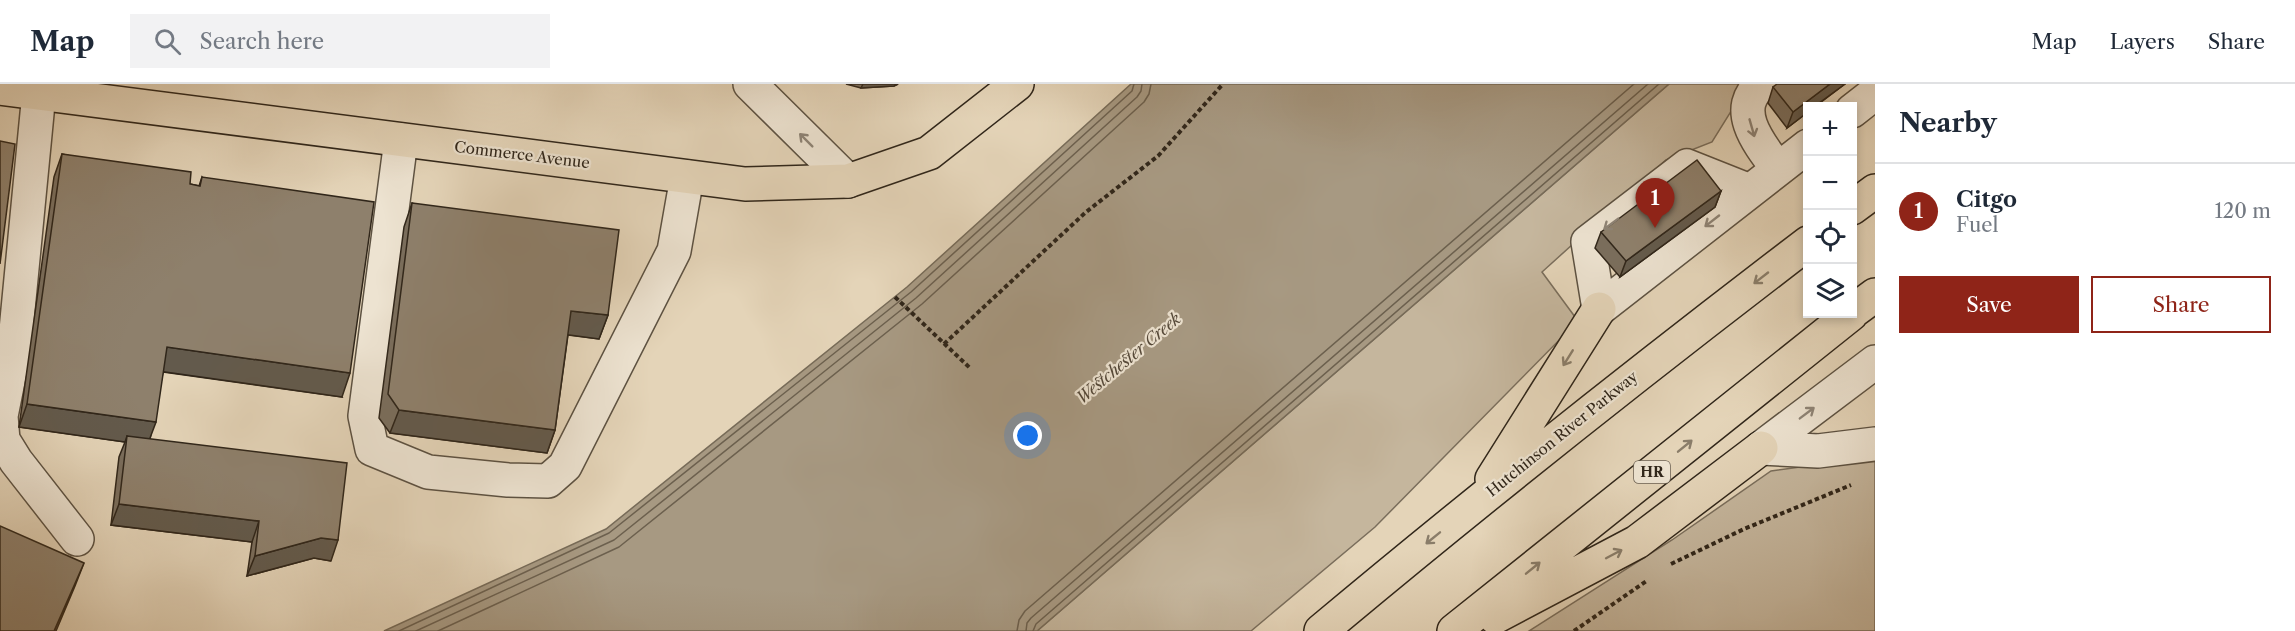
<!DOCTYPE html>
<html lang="en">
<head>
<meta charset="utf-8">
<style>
  :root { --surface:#fff; --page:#f2f2f3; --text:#1f2937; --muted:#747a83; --line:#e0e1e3; --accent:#8f2418 }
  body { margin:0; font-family:"Libre Caslon Text",serif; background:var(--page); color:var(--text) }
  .controls { position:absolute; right:18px; top:18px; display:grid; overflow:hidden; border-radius:0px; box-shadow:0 3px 9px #0003 }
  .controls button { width:54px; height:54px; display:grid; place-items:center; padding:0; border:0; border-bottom:2px solid var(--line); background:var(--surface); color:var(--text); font:30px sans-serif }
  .you { position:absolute; left:1028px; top:352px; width:21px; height:21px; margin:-15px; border:4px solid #fff; border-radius:50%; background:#1a73e8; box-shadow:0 0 0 9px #1a73e833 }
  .badge { display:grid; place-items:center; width:39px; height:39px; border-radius:50%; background:var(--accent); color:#fff; font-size:20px; font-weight:700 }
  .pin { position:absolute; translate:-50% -50px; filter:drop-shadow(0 2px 3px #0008) }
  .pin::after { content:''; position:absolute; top:32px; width:21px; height:18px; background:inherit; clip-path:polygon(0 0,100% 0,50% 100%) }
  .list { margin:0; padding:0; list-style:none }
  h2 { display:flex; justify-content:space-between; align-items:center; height:78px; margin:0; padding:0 24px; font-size:26px }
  h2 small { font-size:20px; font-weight:400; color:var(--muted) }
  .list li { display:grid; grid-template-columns:39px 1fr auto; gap:18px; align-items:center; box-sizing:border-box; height:96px; padding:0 24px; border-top:2px solid var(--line) }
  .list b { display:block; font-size:22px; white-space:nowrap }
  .list p { margin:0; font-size:20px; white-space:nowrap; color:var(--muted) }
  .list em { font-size:20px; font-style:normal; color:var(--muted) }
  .actions { display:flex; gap:12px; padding:18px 24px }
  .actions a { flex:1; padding:14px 0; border:2px solid var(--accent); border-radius:0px; text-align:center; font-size:21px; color:var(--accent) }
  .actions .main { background:var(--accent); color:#fff }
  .icon { flex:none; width:33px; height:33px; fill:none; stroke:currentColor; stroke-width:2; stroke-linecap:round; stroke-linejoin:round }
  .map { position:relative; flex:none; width:1875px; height:547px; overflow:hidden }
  header { display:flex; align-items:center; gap:36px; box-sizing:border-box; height:84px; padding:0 30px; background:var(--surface); border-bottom:2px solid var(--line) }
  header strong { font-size:28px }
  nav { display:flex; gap:33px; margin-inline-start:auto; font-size:21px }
  .search { width:420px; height:54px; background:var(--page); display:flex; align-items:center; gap:15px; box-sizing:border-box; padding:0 21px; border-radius:0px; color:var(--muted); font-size:22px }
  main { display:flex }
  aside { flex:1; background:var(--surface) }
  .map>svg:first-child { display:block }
</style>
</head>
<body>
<header>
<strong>Map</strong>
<div class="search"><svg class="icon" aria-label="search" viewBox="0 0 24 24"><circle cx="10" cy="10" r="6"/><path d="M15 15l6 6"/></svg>Search here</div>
<nav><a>Map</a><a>Layers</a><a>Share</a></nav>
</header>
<main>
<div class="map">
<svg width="1875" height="547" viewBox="0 0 1875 547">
  <rect width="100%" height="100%" fill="#e4d4b8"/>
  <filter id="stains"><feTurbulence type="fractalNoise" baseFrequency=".00333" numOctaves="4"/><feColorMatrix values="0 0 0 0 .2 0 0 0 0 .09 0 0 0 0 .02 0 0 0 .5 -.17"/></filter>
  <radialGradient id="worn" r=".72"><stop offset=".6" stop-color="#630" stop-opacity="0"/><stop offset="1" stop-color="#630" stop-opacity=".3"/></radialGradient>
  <path fill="#c5b69d" stroke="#7a6e5c" stroke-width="1.5" d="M1669 0H1748L1712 58 1666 76 1542 188 1578 237 1375 443 1251 547H1037Z
    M1875 373V547H1529L1672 456 1771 387Z"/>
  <path fill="#a79982" stroke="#776b58" stroke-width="1.5" d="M1131 0H1669L1037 547H384L606 445 907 203Z"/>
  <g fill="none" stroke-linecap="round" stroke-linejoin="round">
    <path stroke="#6c604e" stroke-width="1.5" d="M399 547 609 449 911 208 1132 7 1134 0
      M416 547 614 456 916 214 1137 13 1141 7 1142 0
      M438 547 619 463 922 220 1144 18 1149 10 1151 0
      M1017 547 1019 536 1025 527 1634 0
      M1026 547 1027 539 1031 534 1648 0
      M1033 547 1036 540 1659 0"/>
    <g stroke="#5d5242" stroke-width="36">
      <path id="minor" d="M750 0 848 97
        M1762 0C1730 25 1760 61 1778 85
        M39 9 14 267 1 332 3 356 16 377 77 455
        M1852 27 1875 9
        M401 56 365 332 372 365 428 388 508 396 548 397 565 382 674 167 687 93
        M1750 107 1687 82 1588 158 1599 225 1808 62
        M1761 364 1875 278
        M1761 364 1818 367 1875 360"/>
    </g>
    <g stroke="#30261a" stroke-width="36">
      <path id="major" d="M0 4 745 100 848 97 929 69 1017 0"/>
    </g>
    <g stroke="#30261a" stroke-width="36">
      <path id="highway" d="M1852 124 1875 107
        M1852 228 1875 211
        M1492 395 1599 225
        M1495 533 1637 458 1761 364
        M1321 547C1480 414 1643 285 1808 159
        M1454 547 1851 230"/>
    </g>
    <path stroke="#30261a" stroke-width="4" stroke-dasharray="4.5 3" stroke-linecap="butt" d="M895 213 970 284
      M944 260 1086 128 1158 72 1223 0
      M1671 480 1744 445 1851 401
      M1574 547 1648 496"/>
    <use href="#minor" stroke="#ede3d1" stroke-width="33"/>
    <use href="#major" stroke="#e4d4b8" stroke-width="33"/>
    <use href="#highway" stroke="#e4d4b8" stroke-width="33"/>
  </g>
  <path fill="#7a6e5d" stroke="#30261a" stroke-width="1.5" d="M846 0H898L894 2 861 4Z
    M1845 0 1787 44 1768 19 1773 3Z
    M62 70 190 100 199 102 202 93 342 313 163 288 150 355 331 477 314 474 247 492 252 458 111 441 119 373 125 358 19 343 54 93Z
    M1721 107 1715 123 1620 193 1595 164 1601 148Z
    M412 119 608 231 599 255 568 251 555 346 547 369 390 349 379 334 404 143Z"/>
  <path fill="#635a4c" stroke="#30261a" stroke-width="1.5" d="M863 0H898L894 2 861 4Z
    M1830 0H1845L1815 22H1808V28L1787 44 1793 28Z
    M1721 107 1715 123 1620 193 1626 177Z
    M571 227 608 231 599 255 562 250Z
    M167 263 350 289 342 313 158 287Z
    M27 320 156 338 147 362 127 352 125 358 19 343Z
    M399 326 555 346 547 369 390 349Z
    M119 420 259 437 252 458 111 441Z
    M321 454 338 456 331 477 314 474 247 492 255 472Z
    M84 479 75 502 56 547H54Z"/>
  <path fill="#8e806c" stroke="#30261a" stroke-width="1.5" d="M1777 0H1830L1793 28 1773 3Z
    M0 57 15 60 0 180Z
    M62 70 191 88 190 100 200 102 202 93 374 118 350 289 167 263 156 338 27 320Z
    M1697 76 1721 107 1626 177 1601 148Z
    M412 119 619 146 608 231 571 227 555 346 399 326 388 310Z
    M127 352 347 379 338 456 321 454 255 472 259 437 119 420Z
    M0 442 84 479 54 547H0Z"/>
  <defs><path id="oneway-shaft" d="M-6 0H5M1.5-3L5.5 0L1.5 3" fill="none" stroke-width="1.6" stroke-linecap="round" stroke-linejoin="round" transform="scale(1.5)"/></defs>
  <g stroke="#8e8476">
    <use href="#oneway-shaft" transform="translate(1752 44) rotate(74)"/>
    <use href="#oneway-shaft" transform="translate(806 56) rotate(-135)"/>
    <use href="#oneway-shaft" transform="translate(1712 137) rotate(142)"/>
    <use href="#oneway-shaft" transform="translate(1611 140) rotate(143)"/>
    <use href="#oneway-shaft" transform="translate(1807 329) rotate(-37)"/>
  </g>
  <g stroke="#8a7d69">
    <use href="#oneway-shaft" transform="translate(1761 194) rotate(142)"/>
    <use href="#oneway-shaft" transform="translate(1568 274) rotate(122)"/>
    <use href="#oneway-shaft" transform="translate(1685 362) rotate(-39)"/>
    <use href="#oneway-shaft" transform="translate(1433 454) rotate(141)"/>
    <use href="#oneway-shaft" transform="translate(1614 470) rotate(-28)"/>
    <use href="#oneway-shaft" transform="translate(1533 484) rotate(-39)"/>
  </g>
  <g text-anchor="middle" stroke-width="4.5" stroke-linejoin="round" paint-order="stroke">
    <rect fill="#ede3d1" stroke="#695f51" stroke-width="1.5" x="1634" y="377" width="36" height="22" rx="4.5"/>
    <g font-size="14" font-weight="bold" fill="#30261a">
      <text x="1652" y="393">HR</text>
    </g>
    <g font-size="15" fill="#30261a" stroke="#ede3d1">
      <text transform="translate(522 71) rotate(7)" y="5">Commerce Avenue</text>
      <text transform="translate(1562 350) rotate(-39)" y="5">Hutchinson River Parkway</text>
    </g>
    <g font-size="16" font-style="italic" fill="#544839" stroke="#ede3d1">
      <text transform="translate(1128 274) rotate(-40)" y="6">Westchester Creek</text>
    </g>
  </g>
  <rect width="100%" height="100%" filter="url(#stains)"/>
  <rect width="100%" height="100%" fill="url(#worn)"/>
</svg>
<div class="controls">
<button>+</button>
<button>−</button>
<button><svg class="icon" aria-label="locate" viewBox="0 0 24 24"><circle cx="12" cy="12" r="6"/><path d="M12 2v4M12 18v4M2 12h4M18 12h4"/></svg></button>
<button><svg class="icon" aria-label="layers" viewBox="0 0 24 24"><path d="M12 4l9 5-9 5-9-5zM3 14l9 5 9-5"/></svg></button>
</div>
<div class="you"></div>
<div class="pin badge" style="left:1655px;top:144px">1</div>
</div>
<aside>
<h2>Nearby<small></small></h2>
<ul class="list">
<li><span class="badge">1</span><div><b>Citgo</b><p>Fuel</p></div><em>120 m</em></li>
</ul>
<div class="actions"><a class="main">Save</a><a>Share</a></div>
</aside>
</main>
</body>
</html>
